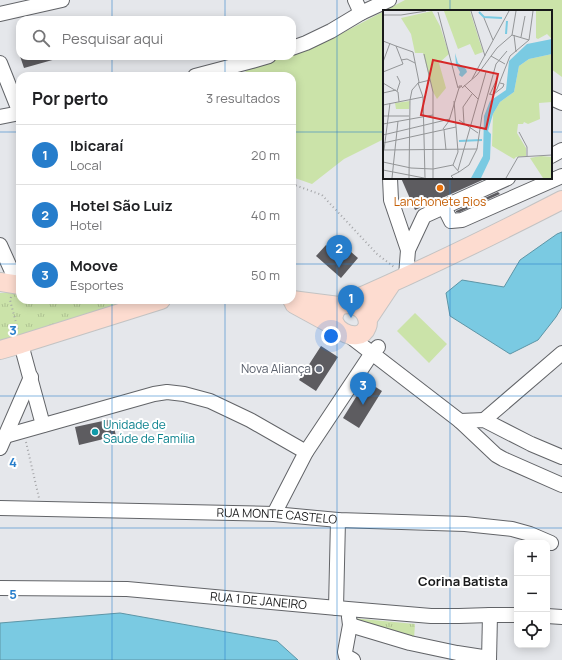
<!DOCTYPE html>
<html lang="pt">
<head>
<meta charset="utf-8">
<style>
  :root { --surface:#fff; --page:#f6f6f6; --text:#202124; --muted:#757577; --line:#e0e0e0; --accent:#267dcb }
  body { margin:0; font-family:Manrope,sans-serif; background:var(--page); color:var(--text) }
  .controls { position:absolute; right:12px; bottom:12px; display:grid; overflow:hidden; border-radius:8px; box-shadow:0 2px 10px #0003 }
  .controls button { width:36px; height:36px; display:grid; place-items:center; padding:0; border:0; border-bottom:1px solid var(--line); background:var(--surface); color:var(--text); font:20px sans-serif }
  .you { position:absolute; left:331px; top:336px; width:14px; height:14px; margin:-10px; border:3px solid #fff; border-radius:50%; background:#1a73e8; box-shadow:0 0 0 6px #1a73e833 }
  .badge { display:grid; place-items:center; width:26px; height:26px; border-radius:50%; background:var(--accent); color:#fff; font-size:13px; font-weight:700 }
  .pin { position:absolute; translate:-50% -33px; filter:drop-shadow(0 1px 2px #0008) }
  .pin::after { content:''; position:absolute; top:21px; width:14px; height:12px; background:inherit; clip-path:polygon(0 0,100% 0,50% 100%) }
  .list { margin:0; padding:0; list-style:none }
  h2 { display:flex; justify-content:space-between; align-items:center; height:52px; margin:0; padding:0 16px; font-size:17px }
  h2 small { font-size:13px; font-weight:400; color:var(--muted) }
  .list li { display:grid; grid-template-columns:26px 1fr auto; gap:12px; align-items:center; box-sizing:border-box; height:60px; padding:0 16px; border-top:1px solid var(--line) }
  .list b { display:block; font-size:15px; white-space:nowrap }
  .list p { margin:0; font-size:13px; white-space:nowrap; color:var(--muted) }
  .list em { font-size:13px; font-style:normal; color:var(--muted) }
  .icon { flex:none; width:22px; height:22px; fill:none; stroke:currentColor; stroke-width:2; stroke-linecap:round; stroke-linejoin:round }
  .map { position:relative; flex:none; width:562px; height:660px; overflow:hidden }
  .search { position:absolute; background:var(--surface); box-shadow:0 2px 10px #0003; left:16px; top:16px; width:280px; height:44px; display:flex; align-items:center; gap:10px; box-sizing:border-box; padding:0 14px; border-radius:12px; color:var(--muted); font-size:15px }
  .panel { position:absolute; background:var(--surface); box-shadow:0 2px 10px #0003; left:16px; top:72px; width:280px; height:232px; border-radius:12px }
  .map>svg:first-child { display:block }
</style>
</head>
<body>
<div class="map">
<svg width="562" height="660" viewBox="0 0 562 660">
  <defs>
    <pattern id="park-tufts" width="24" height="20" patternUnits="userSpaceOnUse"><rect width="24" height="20" fill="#cbe3a9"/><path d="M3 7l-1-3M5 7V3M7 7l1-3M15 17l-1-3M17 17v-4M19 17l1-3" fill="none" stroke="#aec291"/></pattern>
  </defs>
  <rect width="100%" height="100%" fill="#e5e7eb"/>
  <path fill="#cbe3a9" d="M405 0H562V77L551 69V11H384V139L344 159 312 184 292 177V76H241L249 68 282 56H292V52L333 38Z
    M415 313 447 344 429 363 397 331Z"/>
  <path fill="url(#park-tufts)" d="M20 292V300H138L0 342V293Z
    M352 618 415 624 414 639 352 625Z"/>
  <path fill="#7acae2" stroke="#5d95a6" d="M562 232V307L556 317 538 340 510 354 450 316 446 293 462 280 504 287 520 260 557 234Z
    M120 613 277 641 298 660H0V623Z"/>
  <path fill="#5d5c60" d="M20 56H56V59L24 68Z
    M401 178H487L415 210Z
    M498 192 500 194 460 212H456V211Z
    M326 245 335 253 343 245 358 258 341 278 316 256Z
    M321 346 338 357 316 391 299 380Z
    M366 381 382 391 359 428 343 418Z
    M112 419 116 436 79 445 75 427Z"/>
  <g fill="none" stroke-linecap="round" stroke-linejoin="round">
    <g stroke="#626468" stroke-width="16">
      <g id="minor">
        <path d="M355 0 361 13"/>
        <path d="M0 14 62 0"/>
        <path d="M292 48 306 43 331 31 361 13 389 0"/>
        <path d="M0 63 20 113"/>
        <path d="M195 76 252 61 269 56"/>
        <path d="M551 98 562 103"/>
        <path d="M0 117 20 113"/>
        <path d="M551 156 562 150"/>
        <path d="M390 178 391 200 408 250"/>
        <path d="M444 207 451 221 462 220 562 176"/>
        <path d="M0 245 18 285"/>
        <path d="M406 276 408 250 424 216 508 178"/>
        <path d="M347 334 460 421 496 455 503 459 562 485"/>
        <path d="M21 344 43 425"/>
        <path d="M484 420 562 353"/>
        <path d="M460 421 484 420 531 444 562 457"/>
        <path d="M5 436 154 394 167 392 184 394 210 401 250 420 306 452"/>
        <path d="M0 448 31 377"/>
        <path id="s1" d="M0 508 274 514 338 520 465 524 512 529 530 534 551 543"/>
        <path d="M274 514 306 452 372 353 378 347"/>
        <path id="s2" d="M0 588 127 589 348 609 431 616H459L490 615H517"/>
        <path d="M336 608 338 520"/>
        <path d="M547 616 562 617"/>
        <path d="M349 617 350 625 345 652 346 656 353 660"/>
        <path d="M350 625 410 643 457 653 489 658"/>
        <path d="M489 660 490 615"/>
      </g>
    </g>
    <g stroke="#c3c3c3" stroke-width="20">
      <path id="major" d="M0 282 20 285
        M292 300 339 306C350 301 364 307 367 318 368 321 368 325 367 327 360 347 319 327 339 306
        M294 304 338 328
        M344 304C418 272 490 237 562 200
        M368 319 392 283
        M0 350 21 344 161 300"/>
    </g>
    <path stroke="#a4a5a8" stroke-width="2" stroke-dasharray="1 3" stroke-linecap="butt" d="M292 184 322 195 377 254 394 267
      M11 297 10 300 18 330
      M26 442 39 498"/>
    <use href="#minor" stroke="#fff" stroke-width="14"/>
    <use href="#major" stroke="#fddcd0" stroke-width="18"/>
  </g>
  <path fill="none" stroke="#267dcb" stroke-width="1" stroke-opacity="0.55" d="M112 0V20M225 0V20M337 0V660M450 0V11M112 56V76M225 56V76M0 132H20M292 132H384M551 132H562M450 178V660M0 264H20M292 264H562M112 300V660M225 300V660M0 396H562M0 528H562"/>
  <circle fill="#e8710a" stroke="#fff" stroke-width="1.5" cx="440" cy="188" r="4"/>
  <circle fill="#6b7280" stroke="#fff" stroke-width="1.5" cx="319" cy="369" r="4"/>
  <circle fill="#0f9aa8" stroke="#fff" stroke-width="1.5" cx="95" cy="432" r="4"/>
  <g text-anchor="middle" stroke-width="4" stroke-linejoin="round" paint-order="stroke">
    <g font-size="12" fill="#c56008" stroke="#fff">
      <text x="440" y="206">Lanchonete Rios</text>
    </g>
    <g font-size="12" fill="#5b616d" stroke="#fff" text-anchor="end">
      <text x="311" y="373">Nova Aliança</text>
    </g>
    <g font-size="12" fill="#0d838f" stroke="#fff" text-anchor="start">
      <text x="103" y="429">Unidade de<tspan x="103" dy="14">Saúde de Família</tspan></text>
    </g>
    <g font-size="12" fill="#18191a" stroke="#fff">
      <text dy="4" stroke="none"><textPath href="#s1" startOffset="277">RUA MONTE CASTELO</textPath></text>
      <text dy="4" stroke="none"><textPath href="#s2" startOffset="259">RUA 1 DE JANEIRO</textPath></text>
    </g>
    <g font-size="13" font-weight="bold" fill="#18191a" stroke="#fff">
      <text x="463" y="586">Corina Batista</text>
    </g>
  </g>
  <g transform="translate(383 10)">
    <rect width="169" height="169" fill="#e5e7eb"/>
    <path d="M49 1 57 16 66 44 56 53 63 78 54 89 50 82 40 43H32L28 24 18 8ZM61 1H87L100 42 92 45 87 34 75 39ZM153 1H169V29L164 24 155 29 153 28ZM169 44V92L156 93 157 109 145 114 141 112 140 114H135L134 123 143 138V146L133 147 131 149 109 136 110 104 117 92 131 82 136 56 146 49ZM27 91 26 99H13L12 93ZM158 146 169 147V168H160L147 148Z" fill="#cbe3a9"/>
    <path d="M169 29V44L146 49 136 56 131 82 117 92 110 104 105 121 108 124 107 149 98 168H88L100 146 101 106 107 91 123 80 126 51 144 34ZM72 43 75 53 83 59 84 62 79 67 76 65 77 62 73 55Z" fill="#7acae2"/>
    <path fill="none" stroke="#7acae2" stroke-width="2" d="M96 2 101 7 119 8M123 24 124 11M76 131 99 130"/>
    <path fill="none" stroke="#939597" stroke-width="1" d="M88 1 102 46M55 2 75 78M0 5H18L43 1M101 8 110 30M129 25 146 30 150 1M131 25 133 42M138 27 142 6M0 31 13 36 20 54 0 62M13 36 30 42 36 72 29 80 27 90 26 168M41 44 50 82V168M108 46 122 54M18 50 24 49 32 53M0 52 7 33M14 66 17 72 14 81M89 69 126 1M0 73 15 82 16 92M81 75 95 89M79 78 94 65 114 38 129 25 133 1M0 83 13 80M106 84 110 85 114 79 127 46 146 30M107 84 113 71M111 84 120 77 121 74 117 73M7 93 1 140 94 139M0 95 40 87M0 106H26M76 110 95 123M0 114 50 105M81 114 80 97 89 84M60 119 66 111 76 78 79 76H76V78M61 120 63 140M136 122 144 137V146M0 125 67 109M0 133 73 117M0 152 28 158 50 159 70 155M0 160 41 168M75 160 103 62M76 162 86 155 94 139 99 105 113 54 124 41M9 168 15 111M42 168 40 87 35 73 47 70M70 168 68 166 76 162 70 155 75 142 71 91M123 168 135 147 169 145"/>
    <path fill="#d62828" fill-opacity="0.15" stroke="#d62828" stroke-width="2" d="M50 50 115 64 103 119 38 105Z"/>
    <rect width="169" height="169" fill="none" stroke="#18191a" stroke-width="2"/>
  </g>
  <g font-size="13" text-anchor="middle" font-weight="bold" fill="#267dcb" stroke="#fff" stroke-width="4" stroke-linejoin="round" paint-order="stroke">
    <text x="13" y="335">3</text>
    <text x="13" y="467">4</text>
    <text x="13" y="599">5</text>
  </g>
</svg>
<div class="controls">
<button>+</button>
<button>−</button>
<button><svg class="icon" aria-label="locate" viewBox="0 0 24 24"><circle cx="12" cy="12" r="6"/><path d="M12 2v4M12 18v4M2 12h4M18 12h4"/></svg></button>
</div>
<div class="you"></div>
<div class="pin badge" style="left:351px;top:318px">1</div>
<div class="pin badge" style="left:339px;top:268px">2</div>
<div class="pin badge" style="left:363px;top:405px">3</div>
<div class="search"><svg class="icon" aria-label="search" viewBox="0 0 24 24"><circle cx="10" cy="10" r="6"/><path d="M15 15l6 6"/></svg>Pesquisar aqui</div>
<section class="panel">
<h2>Por perto<small>3 resultados</small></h2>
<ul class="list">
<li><span class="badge">1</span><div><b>Ibicaraí</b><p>Local</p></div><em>20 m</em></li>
<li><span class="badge">2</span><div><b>Hotel São Luiz</b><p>Hotel</p></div><em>40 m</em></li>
<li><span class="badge">3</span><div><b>Moove</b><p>Esportes</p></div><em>50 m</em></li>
</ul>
</section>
</div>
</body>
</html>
